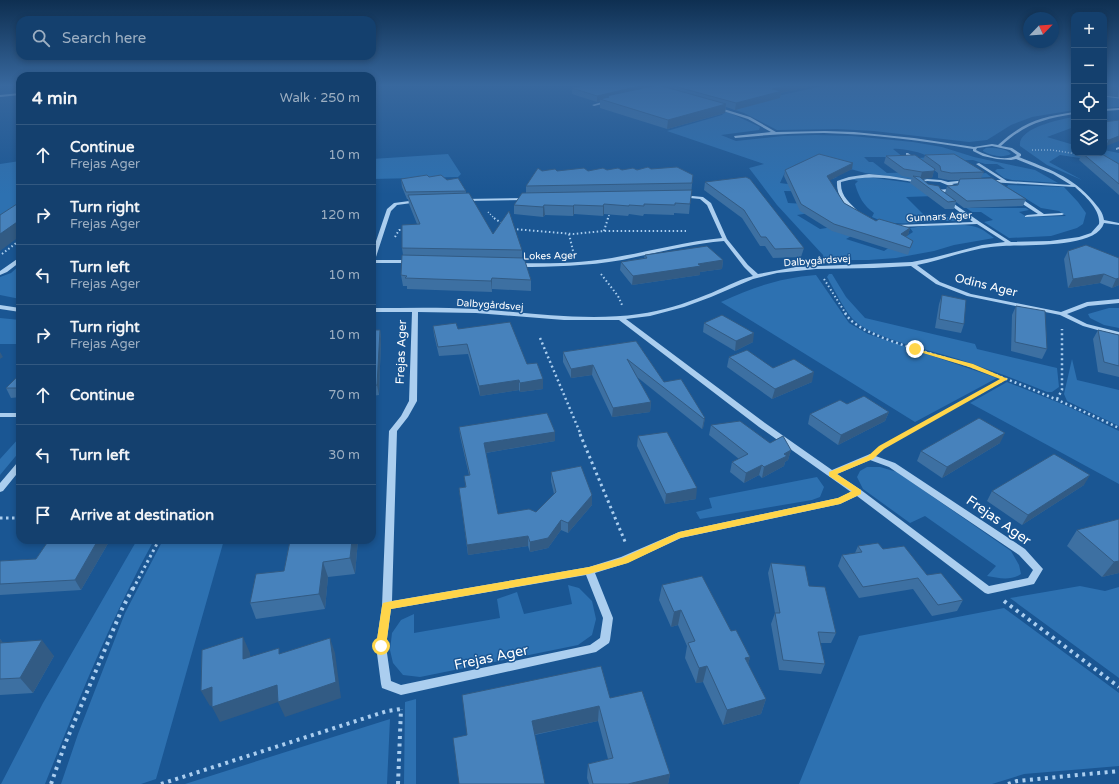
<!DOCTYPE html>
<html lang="en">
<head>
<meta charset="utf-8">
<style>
  :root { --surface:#14406e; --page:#1d4773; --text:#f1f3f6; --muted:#9dafc2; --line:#335981 }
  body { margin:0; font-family:"Varela Round",sans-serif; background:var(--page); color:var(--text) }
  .controls { position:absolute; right:12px; top:12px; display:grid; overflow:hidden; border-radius:8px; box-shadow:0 2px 6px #0003 }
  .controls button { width:36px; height:36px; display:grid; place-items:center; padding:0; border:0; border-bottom:1px solid var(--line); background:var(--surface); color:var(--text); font:20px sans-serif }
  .compass { position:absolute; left:1023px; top:12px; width:36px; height:36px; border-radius:50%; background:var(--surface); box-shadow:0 2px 6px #0003; rotate:65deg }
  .stop { position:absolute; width:12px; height:12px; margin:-9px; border:3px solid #ffd54a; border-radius:50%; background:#fff }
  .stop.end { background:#ffd54a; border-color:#fff; box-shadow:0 1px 4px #0008 }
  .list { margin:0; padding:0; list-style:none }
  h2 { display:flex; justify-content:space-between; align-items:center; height:52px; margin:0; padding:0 16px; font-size:17px }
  h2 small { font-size:13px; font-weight:400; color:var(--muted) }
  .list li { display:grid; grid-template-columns:26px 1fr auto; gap:12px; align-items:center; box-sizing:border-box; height:60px; padding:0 16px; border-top:1px solid var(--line) }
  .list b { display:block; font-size:15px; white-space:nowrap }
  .list p { margin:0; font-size:13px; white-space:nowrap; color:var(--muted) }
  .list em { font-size:13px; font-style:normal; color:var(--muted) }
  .icon { flex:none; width:22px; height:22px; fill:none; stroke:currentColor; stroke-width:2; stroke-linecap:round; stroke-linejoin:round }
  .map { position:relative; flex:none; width:1119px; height:784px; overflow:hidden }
  .search { position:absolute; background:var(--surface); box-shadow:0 2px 6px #0003; left:16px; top:16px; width:360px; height:44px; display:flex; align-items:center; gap:10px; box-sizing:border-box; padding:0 14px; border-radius:12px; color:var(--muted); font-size:15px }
  .panel { position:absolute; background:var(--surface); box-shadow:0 2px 6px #0003; left:16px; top:72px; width:360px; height:472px; border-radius:12px }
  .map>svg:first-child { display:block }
</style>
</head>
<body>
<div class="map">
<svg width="1119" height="784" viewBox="0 0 1119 784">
  <rect width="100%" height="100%" fill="#1a5693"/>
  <path fill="#2d71b1" d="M828 85H1074V110L1032 117 1011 125 987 140 969 142 874 131 837 129 777 130 744 113 732 109 736 105Z
    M1104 85H1119V107L1104 108Z
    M726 111 760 127 759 130 721 135 736 141 783 136 816 135 852 136 913 142 942 147 974 157 1035 170 1058 183 1012 180 1004 178 995 171 997 169H1005L997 164H985L973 160 932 161 976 174 986 173 991 177 978 178 942 175 919 160V158L929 157C921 152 901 148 893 149L903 157H864L869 162H873L887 173 924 172 920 179H911L865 173 811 158 795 165 837 177 833 179 785 172 780 183 833 190V192L784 191 788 203 841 206 842 208 797 215 820 229 865 222 871 225 846 239 884 251 913 232 910 228C928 226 964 221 981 229 985 231 990 235 994 238L954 245 934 251 896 258 869 260H824L823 255 777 205 749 168 764 164 667 131 722 115Z
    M1074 117V127L1047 137 1074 145V153H1104V150L1119 153V164L1060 155 1049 162 1082 180 1047 165 1020 146C1017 128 1061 119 1074 117Z
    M986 148C995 148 1006 148 1011 154 1003 158 991 156 983 151V150Z
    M448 154 461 174 458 177 372 179V159Z
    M20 161V210L0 216V164Z
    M868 177 911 183 935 196 906 197 926 217H949V215L958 212 965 218C960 222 953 221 947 221 929 220 911 225 893 223 886 222 878 220 872 217L874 213C863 205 859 197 855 184L858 181 851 179Z
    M1008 185 1064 187 1078 202 1086 213 1083 224 1077 228 1051 236 1009 238 984 222 993 220 981 212H972L949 196 971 208H1026L1029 210 1019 212 1027 217 1066 216 1059 211 1041 208 1007 187Z
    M20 265V299L0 295V277L11 273Z
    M829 274H832L846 297 865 318 975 344 977 349 1057 368 1059 387 1052 392H1047C1018 380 988 369 958 359 933 351 873 338 855 321 845 312 834 289 827 277Z
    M816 275 849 323 868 334 997 378 915 422 721 302C754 287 779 278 816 275Z
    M1109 308H1119V328L1104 325 1090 318 1088 314Z
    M0 318 20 320V344H0Z
    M1072 359 1077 380 1119 390V426L1067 401 1064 394Z
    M1007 382 1067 406 1119 431V484L970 403Z
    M20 437V451L0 475V459Z
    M867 467H880L897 472 1011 551 1019 565 1021 574C1011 581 998 578 987 576L996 566 925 516 910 523 863 489 857 477 860 471Z
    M817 477 824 487 820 497 812 500 700 519 696 512 712 508 709 498Z
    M137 540H154C111 618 78 701 45 784H1L43 703Z
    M163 540H224L156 779 141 784H61L78 734 125 613Z
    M568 585 579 588 592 601 596 619 592 635 578 645 420 677 403 675 393 663 390 650 392 633 401 620 414 614V633L500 618 497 599 517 592 524 614 572 604Z
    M1080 586 1105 591 1119 587V678L1010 598Z
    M1004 608 1119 693V766L1024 774 992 784H799L859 636Z
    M416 699V784H404L405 702Z
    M390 719 387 784H185Z"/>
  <path fill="#3f6b96" stroke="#9ecaf1" d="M1104 85 1119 86V98L1104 96Z"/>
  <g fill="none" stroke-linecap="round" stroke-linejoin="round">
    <path stroke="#abceef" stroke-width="1.5" stroke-dasharray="1 2" stroke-linecap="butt" d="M1032 150H1052L1083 155
      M488 212 495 219
      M608 219 610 212"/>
    <path stroke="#abceef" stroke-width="2" stroke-dasharray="1.5 2.5" stroke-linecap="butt" d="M494 218 503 224
      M513 229 573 234 604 231H686
      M604 231 608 218
      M569 234 573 251
      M395 237 399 230H404
      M2 254 20 240
      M601 274 618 296 622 305
      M824 279 846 314"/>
    <path stroke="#abceef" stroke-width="2.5" stroke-dasharray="2 3" stroke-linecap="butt" d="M845 313C852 324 863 329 874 334 903 347 939 355 970 366 1021 383 1070 405 1119 428
      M540 338 581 435
      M1057 399 1062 390V329
      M904 435 1005 379"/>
    <path stroke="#abceef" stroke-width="3" stroke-dasharray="2.5 3.5" stroke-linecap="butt" d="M580 434 626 544
      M883 447 906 434
      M0 518H20
      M133 589 159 540"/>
    <path stroke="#abceef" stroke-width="4" stroke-dasharray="3 4.5" stroke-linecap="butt" d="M1004 601 1119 687
      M51 784 65 744 122 609 133 588
      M161 784 387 711 401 709
      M398 784 401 709
      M1008 784 1017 781 1119 771"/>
    <path fill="#abceef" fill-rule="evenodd" d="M20 93V95L0 97V95Z
      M609 100 610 102 594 106 592 105Z
      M717 107 750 117 776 132 825 131 854 132 914 138 974 147 992 144 998 145C1023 122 1041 117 1074 112V114C1043 119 1025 124 1001 146L1012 148 1021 154V156L1019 157C1048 169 1072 176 1093 201 1098 207 1103 212 1104 220L1119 223V225L1104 223C1096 251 1016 243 991 247 966 250 942 260 917 265L940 282 971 294 1061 312 1087 302 1119 299V303L1088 306 1067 314 1087 324 1119 332V336L1083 326 1060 315 967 296 936 284 911 266 874 268 816 269 777 273 753 279 711 297 684 307 650 316 626 319 765 423 832 470 870 454 895 463 1025 549 1043 569 1034 584 988 594 985 593 857 496 840 504 681 538 627 563 595 573 613 618 610 640 609 643 596 652 401 695 382 688 381 684 376 646 382 606 389 431 401 416 409 401 412 312H372V308C407 308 440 307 475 309 529 312 584 322 639 314 662 311 684 304 706 295 722 289 737 280 753 276L744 267 724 241C689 244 656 253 622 260 587 266 553 267 518 267L515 265 518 263C553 264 588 263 622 256 656 250 688 241 722 238L707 205 700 199 680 197V196L682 195 703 197 711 203 727 239 748 265 758 274 796 267 912 262 932 258 982 245 1005 242 977 224 897 227 895 226 897 225 973 222 945 201V200L947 199 980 222 1011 242 1050 241 1079 237 1091 233 1099 224C1101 210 1085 196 1075 187L990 182H989V180H1001L976 164 979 163 1007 181 1071 185 1053 174 1016 159 1011 160 997 159 983 156 973 151V149C924 141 874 134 824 133 794 133 765 135 735 138L734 136 771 132 748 119 717 109ZM992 146 1010 150 1017 155C1006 162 987 156 976 150L977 148ZM418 312 476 313 564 320H619L759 427 851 492 838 498 679 532 621 557 589 567 392 601 397 431 408 417 417 401ZM870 460 889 467 1019 555 1033 570 1028 578 989 586 861 490 837 474ZM586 575 603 618 600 638 590 645 401 685 391 681 386 646 391 609Z
      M1119 108V110L1104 111V109Z
      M1119 147V149L1116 150V148Z
      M906 153H908L919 161 916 162 906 155Z
      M869 174 890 176 920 181 927 179 941 180 948 182 967 180 969 181 967 182 952 184 956 186 955 191C942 193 929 193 919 185V183C893 178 867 174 841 182 840 196 850 203 859 212L855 213C844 205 836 195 837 181L849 177ZM927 181 940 182 952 187 951 189C941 190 931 190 922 184L923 182Z
      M1015 197H1019L1044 214 1062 213 1064 214 1062 215 1025 217V216L1027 215 1038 214 1015 199Z
      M529 198V199L527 200 464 201 462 200 464 199Z
      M417 200H419V202L397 205 391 211 375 260H410L412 261V263H372V253L387 209 394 203Z
      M20 257V262L7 272 0 275V271Z
      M0 305 20 308V312L0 309Z
      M0 413H20V417H0Z
      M20 462V470L3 491 0 492V483L17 463Z"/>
  </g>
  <path fill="#3d70a2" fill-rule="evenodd" d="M582 85H812V86L781 93 780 98 735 110 726 107 725 113 667 129 600 108V101L597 102 572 94V88L584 85Z
    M1119 120 1106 146H1104V122Z
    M1082 153 1119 164V195L1079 160Z
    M925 155 984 172 981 178 1026 199 1023 206 964 208 956 202 954 209H945L910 183 912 178 902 176 884 163 886 156 923 161ZM934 170 938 173V178L948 180H959L957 185 947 186 945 193 941 190 928 184 921 179 932 178Z
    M651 169 693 175 689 214 674 213V215L644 214 643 216 629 214 628 216 604 214 603 216 574 214 573 216 545 215 543 217 514 214V205L526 193V186L542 171H588Z
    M852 169 829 180 844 203 876 221 910 228 908 235 906 236 913 241 908 255 832 231 800 211 784 176 785 170Z
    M429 177 447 180 466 191V193L493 234 522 250V258L531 280V291L492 289V292L407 289V286H403L401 275 403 255 402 248 417 224 409 204 408 199H407L402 187 401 179Z
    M705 182 804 248 801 257 773 258 765 246H760L742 218 704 190Z
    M1068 251 1119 258V285L1112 288 1100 283 1068 288 1064 259Z
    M645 255 723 260 722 269 700 272V275L632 285 620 270 621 262 644 258Z
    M942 295 964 324 961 333 935 328 939 304Z
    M1016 306 1047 349 1042 359 1011 351 1012 315Z
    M704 323 753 342 735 351 703 332Z
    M433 326 458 329 543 389 520 392 519 390 480 396 468 354 439 356 434 335Z
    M372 330H380L381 339 379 395 372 396Z
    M1098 330 1119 335V377L1098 372 1093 339Z
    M636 341 664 382 705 418 703 428 702 429 637 377 651 402 650 412 612 417 592 375 571 378 563 362V352Z
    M729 357 773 368 812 382 772 399 727 367Z
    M20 374V397L11 398 6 388Z
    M889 412 885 421 838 445 808 424 810 414Z
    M711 425 791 450 788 460 785 462 784 466 762 478 759 475 744 483 730 472 732 462 739 459 709 435Z
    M459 427 555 441 486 453 498 514 536 512 554 494 551 481V472L592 495V505L568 533 561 530 548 548 530 552 528 546 468 555 459 488 465 487 469 475 460 436Z
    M638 436 696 499 665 504 637 446Z
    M1000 443 942 478 917 461 921 451Z
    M1084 485 1022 525 987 501 992 491Z
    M1119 519V573L1102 577 1067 546 1077 530Z
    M49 540H110L81 590 0 595V561L36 559Z
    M358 540 355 574 328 577 325 609 256 619 250 603 284 571Z
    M858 546 883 549 927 575 963 600 957 611 932 616 913 589 859 598 838 566 842 555 855 553Z
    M771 563 809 586 836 633 831 643H820L825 664 821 674 779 670 771 624 775 613 768 573Z
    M662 585 731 631 750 657 748 664 766 699 761 714 723 725 703 682 696 683 685 658 687 646 678 625 671 627 659 600Z
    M0 639 3 643 54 656 33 693 0 695Z
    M610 698 670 774 668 784H589L587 778 588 764 608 759 598 721 535 735H467Z"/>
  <path fill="#325b84" d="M644 85H649V90L609 97 606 96V100L600 99V101L597 102V96Z
    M791 85H812V86L781 93 780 98 735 110 736 103 772 89Z
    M726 104 725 113 667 129 668 120Z
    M1119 136V141L1106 146 1109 140Z
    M853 163 852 169 825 183 827 176Z
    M934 171 932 178 920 179 922 172Z
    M604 204V214L603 216V206Z
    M544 205 545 215 543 217V207Z
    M574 205V214L573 216V206Z
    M20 220V236L0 251V234Z
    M910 228 908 235 899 241 901 234Z
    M723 260 722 269 700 272V275L632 285 633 276 698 264Z
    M1104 274 1100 283 1068 288 1073 279Z
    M492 278V292L491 281Z
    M1119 278V285L1112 288 1116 279Z
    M380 330 381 339 379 395 377 385Z
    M754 333 753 342 735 351 736 341Z
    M0 352 3 357 0 359Z
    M593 365 592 375 571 378V369Z
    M814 372 812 382 772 399 775 389Z
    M543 379V389L520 392V383Z
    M519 380V390L480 396 479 386Z
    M651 402 650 412 612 417 613 408Z
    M889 412 885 421 838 445 841 435Z
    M705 418 703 428 702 429 704 419Z
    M555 432V441L485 453 484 443Z
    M1005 433 1000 443 942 478 947 467Z
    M791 450 788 460 785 462 784 466 762 478 764 467 784 454Z
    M762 465 759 475 744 483 746 473Z
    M1090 475 1084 485 1022 525 1028 515Z
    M697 488 696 499 665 504 666 494Z
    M592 495V505L568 533V523Z
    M561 520V530L548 548 530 552V542Z
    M528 536V546L468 555 467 545Z
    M98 540H110L81 590 75 580Z
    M352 540H358L355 574 350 558Z
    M1119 561V573L1102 577 1114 562Z
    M323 562 328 577 325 609 319 594Z
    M681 610 678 625 671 627 674 612Z
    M243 637 250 653 251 675 243 659Z
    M330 638 335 653 341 698 285 717 278 702Z
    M0 639 10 651H0Z
    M42 640 54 656 33 693 20 678Z
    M750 657 746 672 745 658Z
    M707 666 703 682 696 683 699 668Z
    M277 685 284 700 220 722 212 707Z
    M212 687 220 702 210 706 201 691Z
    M766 699 761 714 723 725 727 710Z
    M599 706 598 721 532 735V721Z
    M670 774 668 784H628Z"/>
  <path fill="#4782bc" stroke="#325b84" d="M587 85H644L597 96 572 88Z
    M658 85 726 104 668 120 600 99 609 97 606 96Z
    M670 85H791L772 89 782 91 736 103Z
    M1119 120V136L1109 140 1104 139V122Z
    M1082 153H1100L1119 164V184Z
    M819 154 853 163 827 176 844 203 876 221 879 219 910 228 901 234 913 241 910 248 834 224 801 204 785 170Z
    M954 154 984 172 951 173 941 171 940 166 925 155Z
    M915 155 935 169 934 171 922 172 904 169 886 156Z
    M648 167 651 169 677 167 693 175 692 183 526 186 538 168 542 171 555 169 557 171 584 168 588 171 603 168 607 170 618 168 622 170 633 168 637 170Z
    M427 175 429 177 441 175 447 180 458 178 466 191 406 192 401 179Z
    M913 176 920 177 928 184 939 186 941 190 956 201 948 202Z
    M746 177 750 179 804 248 775 249 766 237H761L744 210 705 182Z
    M992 178 1026 199 967 201 947 186 958 185 960 179Z
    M692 190 690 204 675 203V205L644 204V206L629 205V206L604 204 603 206 574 205 573 206 544 205 543 207 514 205 522 193Z
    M469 193 493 234 509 211 522 250 402 248V225L420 224 408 195Z
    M20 202V220L0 234V215Z
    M1086 245 1119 258V278L1116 279 1104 274 1073 279 1068 251Z
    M707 246 723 260 698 264 701 266 633 276 621 262 647 258 645 255Z
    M402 255 524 258 531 280 492 278 491 281 405 278 407 276 401 275Z
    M942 295 966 300 964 324 939 319Z
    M1016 306 1045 311 1047 349 1015 342Z
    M722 315 754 333 736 341 704 323Z
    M510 322 527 364 537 363 543 379 520 383 519 380 479 386 467 344 438 347 433 326 456 323 458 329Z
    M372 330H380L377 385 372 386Z
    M1098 330 1119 335V366L1104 362Z
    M636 341 664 382 681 379 705 418 704 419 627 359 651 402 613 408 593 365 571 369 563 352Z
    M747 350 773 368 794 359 814 372 775 389 729 357Z
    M20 374V388H6Z
    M864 396 889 412 841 435 810 414 840 400 847 404Z
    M547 413 555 432 484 443 498 514 529 509 536 512 556 492 551 472 581 466 592 495 568 523 561 520 548 538 530 542 528 536 467 545 459 488 466 487 464 476 470 475 459 427Z
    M979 418 1005 433 947 467 921 451Z
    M740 421 770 443 783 436 791 450 784 454 787 456 764 467 762 465 746 473 732 462 748 454 711 425Z
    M667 432 697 488 666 494 638 436Z
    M1054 454 1090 475 1028 515 992 491Z
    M1119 519V561L1114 562 1077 530Z
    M49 540H98L75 580 0 584V561L36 559Z
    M295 540H352L350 558 323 562 319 594 250 603 256 574 284 571 290 541Z
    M878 543 883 549 904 546 927 575 941 573 963 600 938 605 918 578 863 587 842 555 862 552 858 546Z
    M771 563 805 566 809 586 825 587 836 633 818 632 825 664 783 660 775 613H780Z
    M702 576 731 631 736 630 750 657 745 658 766 699 727 710 707 666 699 668 688 643 695 641 681 610 674 612 662 585Z
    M243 637V659L279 648V654L330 638 336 682 278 702 277 685 212 707V687L201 691 202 650Z
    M42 640 20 678 0 679V643Z
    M601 666 610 698 642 691 670 774 628 784H593L588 764 613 758 599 706 532 721 545 784H459L453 738 467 735 462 695Z"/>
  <linearGradient id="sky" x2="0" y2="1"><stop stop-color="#0e2f51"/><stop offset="0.44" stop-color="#38689e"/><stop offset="1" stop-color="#38689e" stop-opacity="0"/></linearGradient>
  <rect width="1119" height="194" fill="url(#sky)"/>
  <path fill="#ffd54a" d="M913 348 973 364 1008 379 884 449 873 459 837 474 861 490V494L840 504 680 538 628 563 589 574 391 609 386 646 385 649 381 650 378 649 376 646 382 606 383 603 387 602 589 567 622 558 679 532 838 498 852 491 829 476V472L868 456 879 446 1000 379 969 367 913 350Z"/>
  <g text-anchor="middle" stroke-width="3" stroke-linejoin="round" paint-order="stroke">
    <g font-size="10" fill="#fff" stroke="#1a5693">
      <text transform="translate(939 216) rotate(-3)" y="4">Gunnars Ager</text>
      <text transform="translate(550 255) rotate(-1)" y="4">Lokes Ager</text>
      <text transform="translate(817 260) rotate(-4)" y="4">Dalbygårdsvej</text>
      <text transform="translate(490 304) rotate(4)" y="4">Dalbygårdsvej</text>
    </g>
    <g font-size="12" fill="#fff" stroke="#1a5693">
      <text transform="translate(986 285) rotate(14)" y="4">Odins Ager</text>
      <text transform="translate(401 352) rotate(-88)" y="4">Frejas Ager</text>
    </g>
    <g font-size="14" fill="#fff" stroke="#1a5693">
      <text transform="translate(999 520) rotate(35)" y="5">Frejas Ager</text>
      <text transform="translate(491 657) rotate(-12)" y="5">Frejas Ager</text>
    </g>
  </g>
</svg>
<div class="controls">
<button>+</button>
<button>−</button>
<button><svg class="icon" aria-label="locate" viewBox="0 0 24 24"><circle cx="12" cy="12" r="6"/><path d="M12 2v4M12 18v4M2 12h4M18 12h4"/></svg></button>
<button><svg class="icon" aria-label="layers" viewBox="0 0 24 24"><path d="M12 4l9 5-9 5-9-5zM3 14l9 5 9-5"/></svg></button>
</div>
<svg class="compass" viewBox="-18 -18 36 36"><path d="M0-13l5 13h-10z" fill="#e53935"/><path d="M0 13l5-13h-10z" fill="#9dafc2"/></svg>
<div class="stop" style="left:381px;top:646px"></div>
<div class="stop end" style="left:915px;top:349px"></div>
<div class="search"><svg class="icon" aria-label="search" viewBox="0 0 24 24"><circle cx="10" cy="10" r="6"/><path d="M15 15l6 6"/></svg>Search here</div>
<section class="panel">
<h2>4 min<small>Walk · 250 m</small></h2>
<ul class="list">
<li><svg class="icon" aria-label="ahead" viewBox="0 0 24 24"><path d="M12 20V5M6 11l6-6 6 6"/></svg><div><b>Continue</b><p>Frejas Ager</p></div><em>10 m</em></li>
<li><svg class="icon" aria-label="right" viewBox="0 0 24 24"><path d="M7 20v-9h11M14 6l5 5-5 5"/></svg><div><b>Turn right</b><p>Frejas Ager</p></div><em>120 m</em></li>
<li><svg class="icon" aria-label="left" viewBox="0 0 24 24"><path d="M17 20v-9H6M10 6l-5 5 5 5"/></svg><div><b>Turn left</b><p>Frejas Ager</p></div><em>10 m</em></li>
<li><svg class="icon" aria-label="right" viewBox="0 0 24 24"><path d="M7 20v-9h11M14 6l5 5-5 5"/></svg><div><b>Turn right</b><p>Frejas Ager</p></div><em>10 m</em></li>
<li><svg class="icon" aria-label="ahead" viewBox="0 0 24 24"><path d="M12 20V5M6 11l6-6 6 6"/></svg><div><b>Continue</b></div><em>70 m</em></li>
<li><svg class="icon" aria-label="left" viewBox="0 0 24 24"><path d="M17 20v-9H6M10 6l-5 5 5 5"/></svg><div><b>Turn left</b></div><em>30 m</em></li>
<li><svg class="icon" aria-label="arrive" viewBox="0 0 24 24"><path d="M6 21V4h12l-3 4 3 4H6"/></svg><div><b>Arrive at destination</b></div></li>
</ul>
</section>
</div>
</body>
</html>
